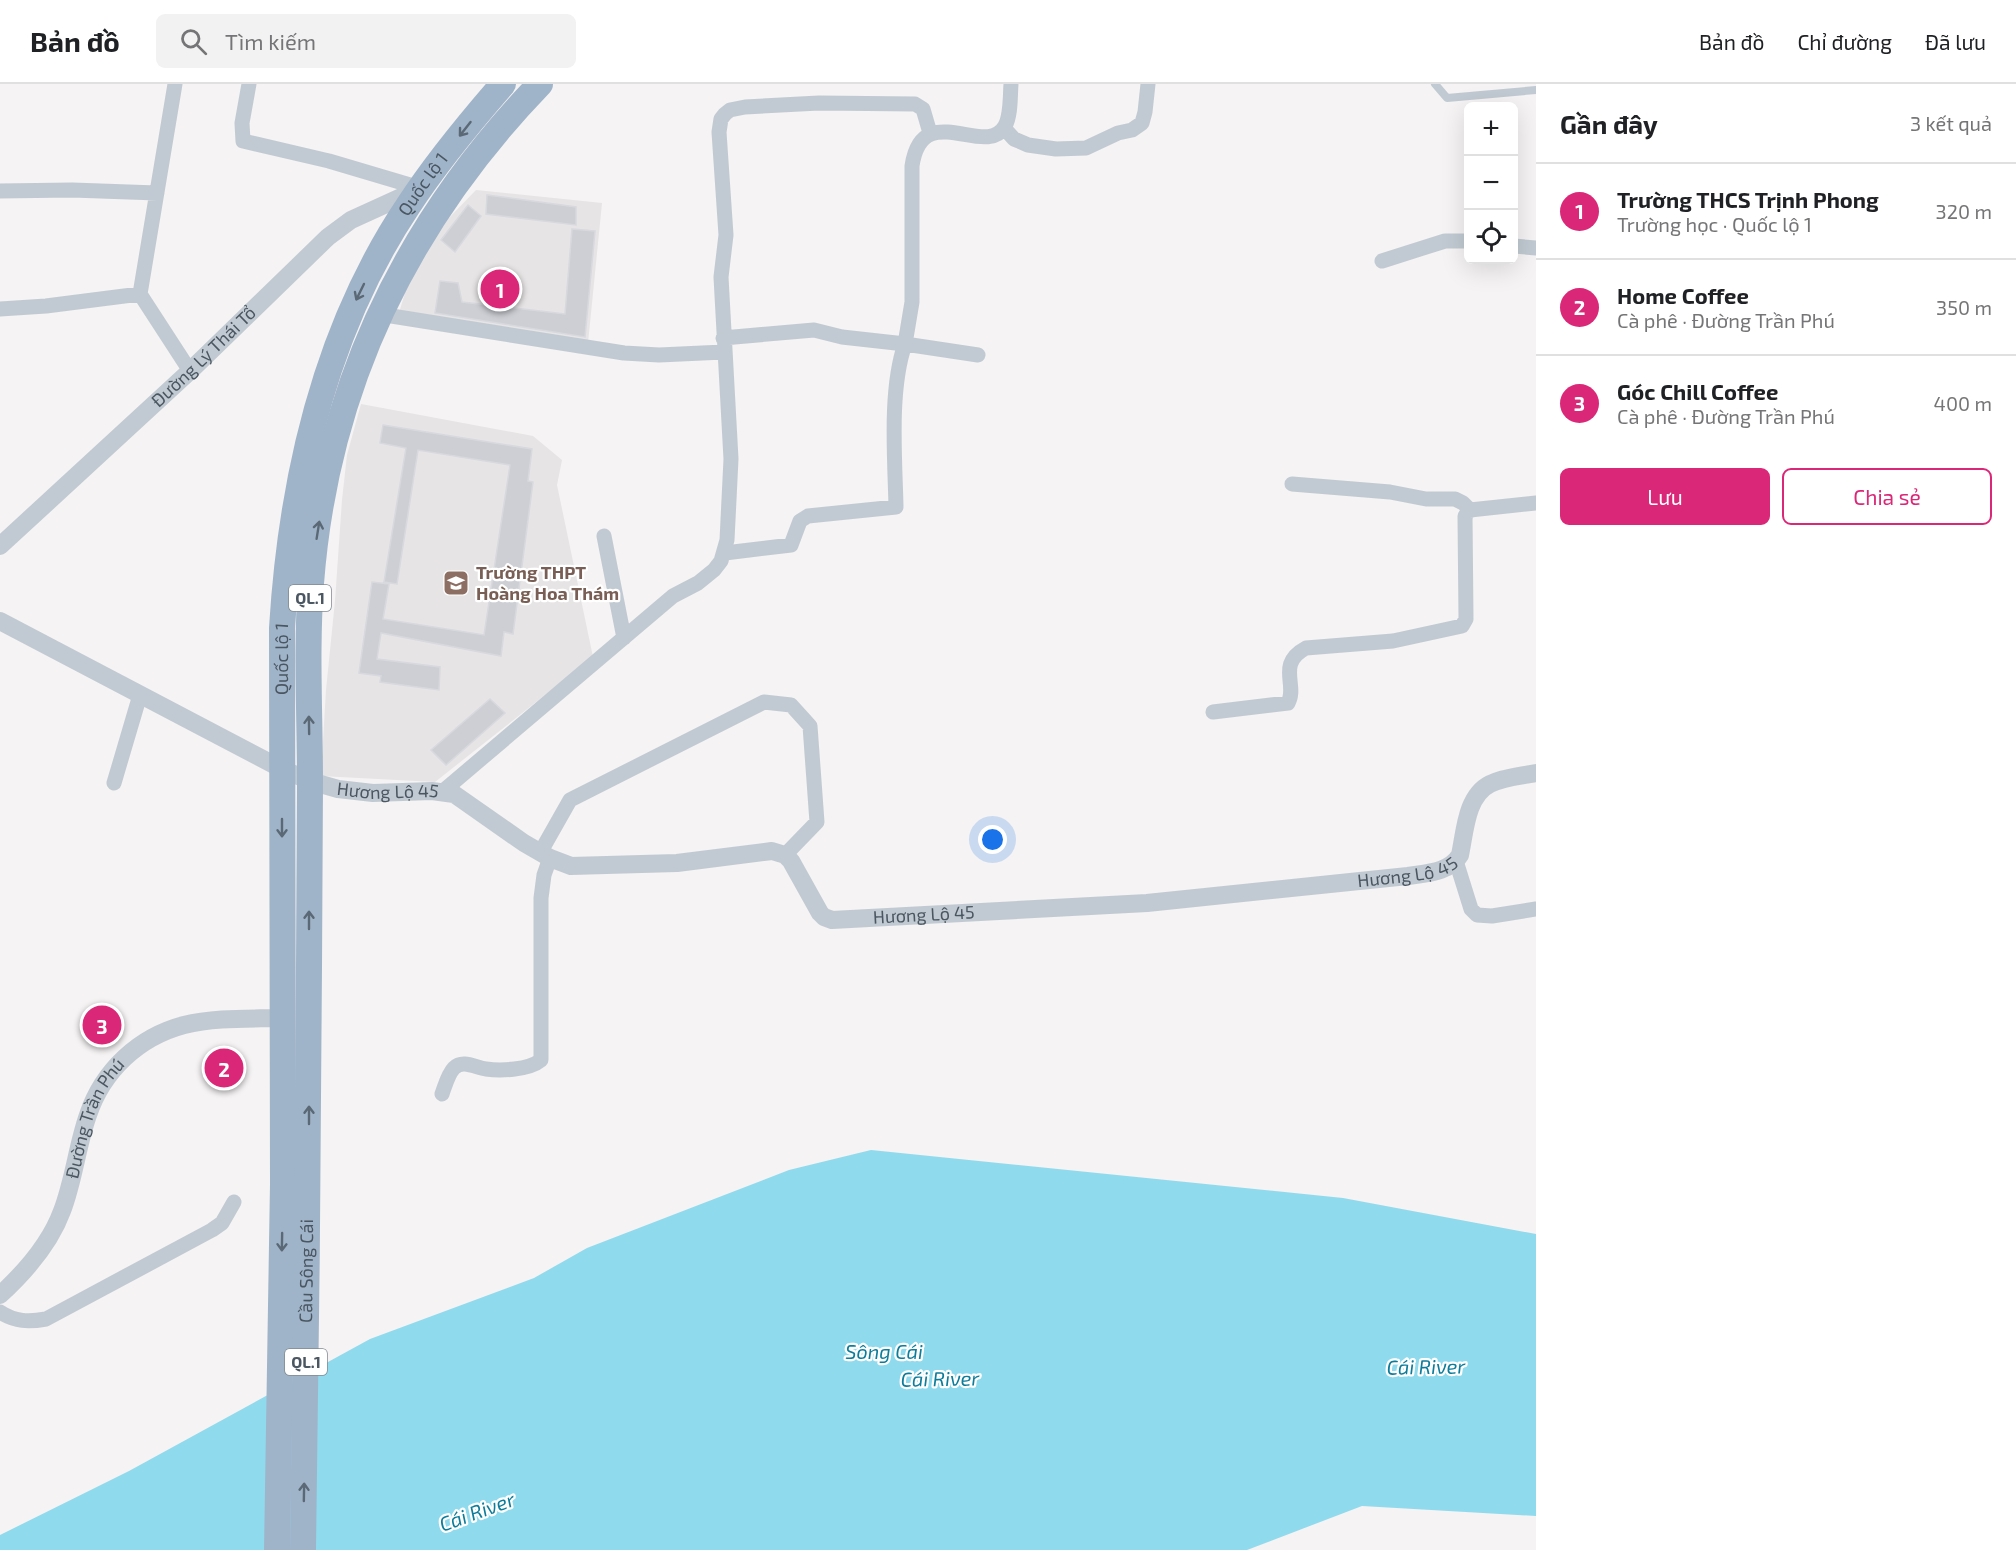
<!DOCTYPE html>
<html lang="vi">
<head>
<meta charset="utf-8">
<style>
  :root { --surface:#fff; --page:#f2f2f2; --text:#202124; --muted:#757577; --line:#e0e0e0; --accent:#db2777 }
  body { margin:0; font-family:"Exo 2",sans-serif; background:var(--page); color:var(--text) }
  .controls { position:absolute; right:18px; top:18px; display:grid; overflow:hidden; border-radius:9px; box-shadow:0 6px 24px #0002 }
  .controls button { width:54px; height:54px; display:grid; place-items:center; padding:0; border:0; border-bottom:2px solid var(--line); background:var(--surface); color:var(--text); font:30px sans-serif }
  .you { position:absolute; left:993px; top:756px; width:21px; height:21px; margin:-15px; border:4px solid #fff; border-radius:50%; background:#1a73e8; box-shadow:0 0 0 9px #1a73e833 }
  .badge { display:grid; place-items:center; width:39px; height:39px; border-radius:50%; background:var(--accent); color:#fff; font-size:20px; font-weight:700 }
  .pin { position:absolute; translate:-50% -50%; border:3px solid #fff; box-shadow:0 2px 6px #0006 }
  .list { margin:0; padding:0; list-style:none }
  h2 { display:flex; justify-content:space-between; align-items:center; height:78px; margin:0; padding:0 24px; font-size:26px }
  h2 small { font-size:20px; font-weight:400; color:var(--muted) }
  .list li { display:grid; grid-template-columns:39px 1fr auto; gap:18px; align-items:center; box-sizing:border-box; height:96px; padding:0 24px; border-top:2px solid var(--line) }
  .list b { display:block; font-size:22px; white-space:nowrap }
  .list p { margin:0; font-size:20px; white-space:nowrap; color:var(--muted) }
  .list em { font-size:20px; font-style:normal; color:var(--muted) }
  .actions { display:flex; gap:12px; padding:18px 24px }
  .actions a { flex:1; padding:14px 0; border:2px solid var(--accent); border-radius:9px; text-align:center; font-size:21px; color:var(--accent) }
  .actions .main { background:var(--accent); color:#fff }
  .icon { flex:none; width:33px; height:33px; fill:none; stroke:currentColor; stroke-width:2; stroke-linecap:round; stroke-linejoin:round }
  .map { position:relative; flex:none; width:1536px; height:1466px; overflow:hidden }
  header { display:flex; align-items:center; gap:36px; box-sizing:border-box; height:84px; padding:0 30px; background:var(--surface); border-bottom:2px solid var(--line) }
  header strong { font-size:28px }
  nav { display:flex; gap:33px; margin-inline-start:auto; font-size:21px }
  .search { width:420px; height:54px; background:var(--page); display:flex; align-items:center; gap:15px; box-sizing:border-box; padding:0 21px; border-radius:9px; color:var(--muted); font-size:22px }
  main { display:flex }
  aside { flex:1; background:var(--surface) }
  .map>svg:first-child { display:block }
</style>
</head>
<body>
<header>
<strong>Bản đồ</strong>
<div class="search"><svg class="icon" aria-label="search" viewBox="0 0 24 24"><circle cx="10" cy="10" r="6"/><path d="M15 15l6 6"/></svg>Tìm kiếm</div>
<nav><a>Bản đồ</a><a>Chỉ đường</a><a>Đã lưu</a></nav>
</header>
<main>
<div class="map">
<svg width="1536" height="1466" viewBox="0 0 1536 1466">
  <rect width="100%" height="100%" fill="#f5f3f3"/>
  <path fill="#e6e4e5" d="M476 106 602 119 588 259 399 229 413 182 447 136Z
    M361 320 533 352 562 376 557 401 593 573 435 698 321 692 326 606 335 517 342 416 347 371Z"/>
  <path fill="#90daee" d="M871 1066 1343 1114 1536 1150V1432L1362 1422 1247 1466H0V1451L129 1387 370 1255 534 1194 587 1164 789 1086Z"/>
  <path fill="#cdcfd5" stroke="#d7d9de" stroke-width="1.5" d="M487 111 576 123V141L486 130Z
    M468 121 481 132 455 168 441 156Z
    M572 145 595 147 585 253 435 229 440 197 458 199 462 218 565 230Z
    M383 341 532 365 528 397 533 398 513 550 504 548 501 572 381 549 377 575 440 583 439 606 380 598 381 592 359 589 372 498 389 500 383 535 484 551 510 381 418 366 397 500 384 498 406 364 380 359Z
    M490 615 505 629 446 681 431 666Z"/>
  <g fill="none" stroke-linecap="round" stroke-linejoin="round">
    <path stroke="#c1cad2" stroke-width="8" d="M1435 0 1447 14 1536 6"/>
    <path stroke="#c1cad2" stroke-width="15" d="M175 0 140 210 190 287
      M249 0 242 39 243 57 329 77 420 104
      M1004 44 1014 55 1028 61 1056 65 1086 64 1118 49 1132 46 1142 39 1145 28 1148 0
      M0 107 72 106 157 109
      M1514 162 1536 164
      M1382 177 1445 157H1468
      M0 225 46 222 140 210
      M379 230 624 269 659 271 724 268
      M723 254 814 246 842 253 905 260 912 218V82C922 13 986 76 1005 42 1011 31 1010 13 1011 0
      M1292 400 1390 408 1426 415H1455L1463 419 1470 426 1536 419
      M604 452 624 554
      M725 469 791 461 800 437 808 432 896 423C895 375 889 306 905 260L978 271
      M1213 628 1288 619C1298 601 1276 580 1306 564L1393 557 1462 542 1466 535 1465 432 1470 426
      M114 699 140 611
      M442 708 673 512 698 499 714 486 721 477 727 456 731 375 721 193 726 151 719 48 721 35 725 30 730 26 745 23 819 19 915 20 923 25 930 49
      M540 769 570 716 764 618 791 621 810 642 817 738 785 771
      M1456 777 1471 825 1477 831 1492 832 1536 825
      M442 1010C445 1002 448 990 454 984 463 975 476 984 486 985 501 987 529 986 541 976V814L544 791 550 774
      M0 1228C15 1238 29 1238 46 1235L212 1146 222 1139 234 1118"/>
    <g stroke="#c1cad2" stroke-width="18">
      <path id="s1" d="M0 462 190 287 328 153 351 136 419 105"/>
      <path id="s2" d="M0 537 282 685 310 697 338 705 373 709 432 707 454 710 524 759 550 774 571 782 677 779 772 767 785 771 791 777 820 829 824 833 832 836 1147 819 1408 792C1426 789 1449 789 1460 771 1465 748 1466 712 1490 700 1504 693 1521 692 1536 689"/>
      <path id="s3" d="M0 1211C25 1188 50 1160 62 1127 74 1096 77 1062 88 1031 103 986 139 953 184 941 216 933 251 935 284 934"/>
    </g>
    <g stroke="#9fb4c9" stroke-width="26">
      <path id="s4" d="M277 1466 283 1100 282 544C291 396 325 246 408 122 436 79 469 39 503 0"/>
      <path id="s5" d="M303 1466C306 1271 308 1077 309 882 309 821 310 760 310 698 310 632 306 565 311 499 326 305 406 139 540 0"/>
    </g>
  </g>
  <defs><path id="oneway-shaft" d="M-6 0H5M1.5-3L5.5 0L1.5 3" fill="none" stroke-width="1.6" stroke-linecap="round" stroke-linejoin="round" transform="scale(1.5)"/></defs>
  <g stroke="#5b6976">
    <use href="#oneway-shaft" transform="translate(465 45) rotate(128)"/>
    <use href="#oneway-shaft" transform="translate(360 208) rotate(116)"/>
    <use href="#oneway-shaft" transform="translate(318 446) rotate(-81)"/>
    <use href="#oneway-shaft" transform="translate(309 641) rotate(-91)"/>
    <use href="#oneway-shaft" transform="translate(282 744) rotate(90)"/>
    <use href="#oneway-shaft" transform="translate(309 836) rotate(-90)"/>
    <use href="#oneway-shaft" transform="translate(309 1031) rotate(-90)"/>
    <use href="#oneway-shaft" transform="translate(282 1158) rotate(91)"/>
    <use href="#oneway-shaft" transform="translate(304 1408) rotate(-89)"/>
  </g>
  <defs>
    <g id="school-square" transform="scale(1.35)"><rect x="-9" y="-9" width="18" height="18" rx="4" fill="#8d6e63" stroke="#fff"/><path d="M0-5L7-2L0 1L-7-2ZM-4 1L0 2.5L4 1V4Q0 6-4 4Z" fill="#fff"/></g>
  </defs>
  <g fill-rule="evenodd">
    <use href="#school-square" x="456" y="499"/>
  </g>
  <g text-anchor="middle" stroke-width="4.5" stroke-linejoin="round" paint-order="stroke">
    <g fill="#fff" stroke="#808990" stroke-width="1.5">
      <rect x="289" y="501" width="42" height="26" rx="4.5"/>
      <rect x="285" y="1265" width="42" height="26" rx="4.5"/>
    </g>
    <g font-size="16" font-weight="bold" fill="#4a5661">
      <text x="310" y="520">QL.1</text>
      <text x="306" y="1284">QL.1</text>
    </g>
    <g font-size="18" fill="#4a5661" stroke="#fff">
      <text dy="6" stroke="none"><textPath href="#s4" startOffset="1394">Quốc lộ 1</textPath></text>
      <text dy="6" stroke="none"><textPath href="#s1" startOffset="278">Đường Lý Thái Tổ</textPath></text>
      <text dy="6" stroke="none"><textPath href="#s4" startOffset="891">Quốc lộ 1</textPath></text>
      <text dy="6" stroke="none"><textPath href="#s2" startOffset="428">Hương Lộ 45</textPath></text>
      <text dy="6" stroke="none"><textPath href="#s2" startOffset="1508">Hương Lộ 45</textPath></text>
      <text dy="6" stroke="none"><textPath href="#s2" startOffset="1022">Hương Lộ 45</textPath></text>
      <text dy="6" stroke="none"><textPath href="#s3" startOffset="204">Đường Trần Phú</textPath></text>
      <text dy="6" stroke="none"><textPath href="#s5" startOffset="279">Cầu Sông Cái</textPath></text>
    </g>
    <g font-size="18" font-weight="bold" fill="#785e54" stroke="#fff" text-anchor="start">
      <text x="476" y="495">Trường THPT<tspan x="476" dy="21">Hoàng Hoa Thám</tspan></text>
    </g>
    <g font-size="20" font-style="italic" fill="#0c7c9b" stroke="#fff">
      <text x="884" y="1275">Sông Cái</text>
      <text transform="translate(1426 1283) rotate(-1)" y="7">Cái River</text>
      <text transform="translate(940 1295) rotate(-1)" y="7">Cái River</text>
      <text transform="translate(477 1428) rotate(-20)" y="7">Cái River</text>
    </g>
  </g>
</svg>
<div class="controls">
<button>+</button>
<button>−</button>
<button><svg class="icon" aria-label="locate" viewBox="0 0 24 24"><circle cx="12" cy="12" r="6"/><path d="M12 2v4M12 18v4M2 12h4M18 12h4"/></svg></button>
</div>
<div class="you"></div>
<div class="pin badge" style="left:500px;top:205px">1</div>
<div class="pin badge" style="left:224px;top:984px">2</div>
<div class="pin badge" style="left:102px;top:941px">3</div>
</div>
<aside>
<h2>Gần đây<small>3 kết quả</small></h2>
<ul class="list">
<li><span class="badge">1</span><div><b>Trường THCS Trịnh Phong</b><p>Trường học · Quốc lộ 1</p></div><em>320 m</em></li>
<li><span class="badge">2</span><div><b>Home Coffee</b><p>Cà phê · Đường Trần Phú</p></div><em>350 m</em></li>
<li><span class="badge">3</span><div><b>Góc Chill Coffee</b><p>Cà phê · Đường Trần Phú</p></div><em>400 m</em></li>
</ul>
<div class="actions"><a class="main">Lưu</a><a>Chia sẻ</a></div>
</aside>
</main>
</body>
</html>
